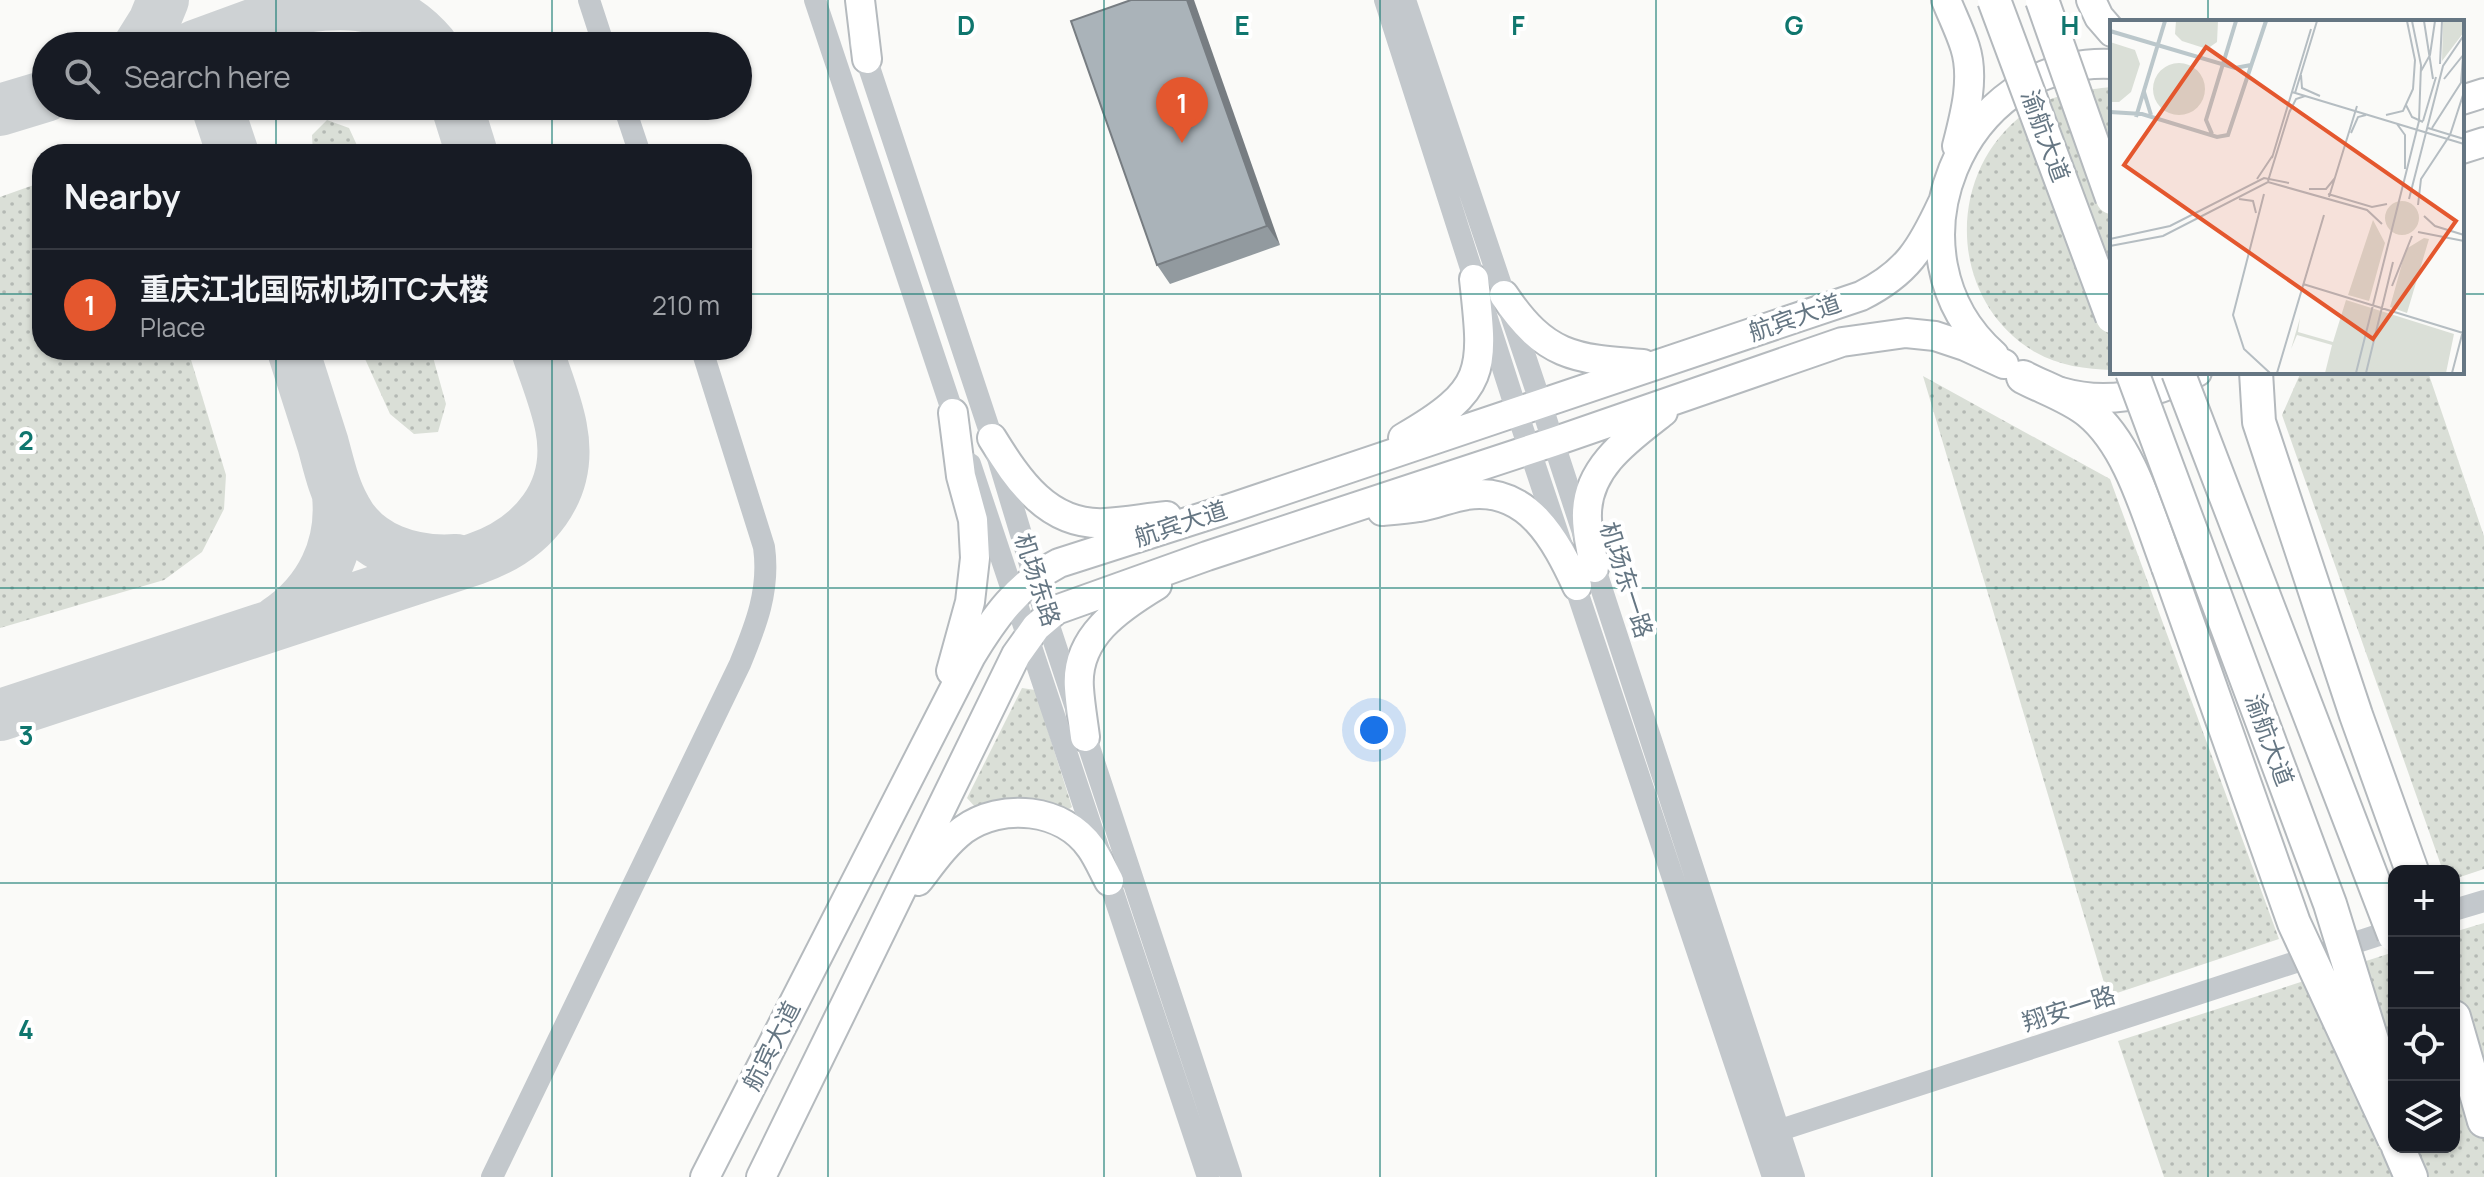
<!DOCTYPE html>
<html lang="en">
<head>
<meta charset="utf-8">
<style>
  :root { --surface:#171b24; --page:#242831; --text:#f1f3f6; --muted:#9ea1a6; --line:#363941; --accent:#e4572e }
  body { margin:0; font-family:Manrope,"Noto Sans SC",sans-serif; background:var(--page); color:var(--text) }
  .controls { position:absolute; right:24px; bottom:24px; display:grid; overflow:hidden; border-radius:16px; box-shadow:0 2px 6px #0004 }
  .controls button { width:72px; height:72px; display:grid; place-items:center; padding:0; border:0; border-bottom:2px solid var(--line); background:var(--surface); color:var(--text); font:40px sans-serif }
  .you { position:absolute; left:1374px; top:730px; width:28px; height:28px; margin:-20px; border:6px solid #fff; border-radius:50%; background:#1a73e8; box-shadow:0 0 0 12px #1a73e833 }
  .badge { display:grid; place-items:center; width:52px; height:52px; border-radius:50%; background:var(--accent); color:#fff; font-size:26px; font-weight:700 }
  .pin { position:absolute; translate:-50% -66px; filter:drop-shadow(0 2px 4px #0008) }
  .pin::after { content:''; position:absolute; top:42px; width:28px; height:24px; background:inherit; clip-path:polygon(0 0,100% 0,50% 100%) }
  .list { margin:0; padding:0; list-style:none }
  h2 { display:flex; justify-content:space-between; align-items:center; height:104px; margin:0; padding:0 32px; font-size:34px }
  h2 small { font-size:26px; font-weight:400; color:var(--muted) }
  .list li { display:grid; grid-template-columns:52px 1fr auto; gap:24px; align-items:center; box-sizing:border-box; height:112px; padding:0 32px; border-top:2px solid var(--line) }
  .list b { display:block; font-size:30px; white-space:nowrap }
  .list p { margin:0; font-size:26px; white-space:nowrap; color:var(--muted) }
  .list em { font-size:26px; font-style:normal; color:var(--muted) }
  .icon { flex:none; width:44px; height:44px; fill:none; stroke:currentColor; stroke-width:2; stroke-linecap:round; stroke-linejoin:round }
  .map { position:relative; flex:none; width:2484px; height:1177px; overflow:hidden }
  .search { position:absolute; background:var(--surface); box-shadow:0 2px 6px #0004; left:32px; top:32px; width:720px; height:88px; display:flex; align-items:center; gap:20px; box-sizing:border-box; padding:0 28px; border-radius:44px; color:var(--muted); font-size:30px }
  .panel { position:absolute; background:var(--surface); box-shadow:0 2px 6px #0004; left:32px; top:144px; width:720px; height:216px; border-radius:32px }
  .map>svg:first-child { display:block }
</style>
</head>
<body>
<div class="map">
<svg width="2484" height="1177" viewBox="0 0 2484 1177">
  <defs>
    <pattern id="grass-dots" width="8" height="8" patternUnits="userSpaceOnUse" patternTransform="scale(2)"><rect width="8" height="8" fill="#dadfd7"/><path d="M2 2h.1M6 6h.1" fill="none" stroke="#b4b9b4" stroke-width="1.8" stroke-linecap="round"/></pattern>
  </defs>
  <rect width="100%" height="100%" fill="#fafaf8"/>
  <path fill="url(#grass-dots)" d="M2112 87V370C2086 369 2059 366 2035 352 1948 301 1944 173 2025 113 2051 94 2082 90 2112 87Z
    M327 120 349 128 361 154H313L312 135Z
    M42 182V350H188L226 475 224 509 202 552 164 580 0 628V197Z
    M361 350H431L446 404 438 432 414 434 390 414Z
    M2301 372H2428L2484 536V869L2454 879V871H2443L2282 415Z
    M1923 376 2110 479 2279 939 2108 996Z
    M1022 688 1035 690 1072 807 1069 809C1037 795 1008 795 975 807L967 798Z
    M2484 923V1177H2164L2118 1041 2394 952V1147H2454V932Z"/>
  <g fill="none" stroke-linecap="round" stroke-linejoin="round">
    <path stroke="#ced2d4" stroke-width="52" d="M305 7C356 0 397 4 432 46
      M139 46 154 22 163 0
      M195 46 320 0
      M217 106 233 154
      M457 106 472 154
      M0 110 46 96
      M293 350C303 381 313 413 323 444 329 466 334 489 345 508 366 549 413 563 456 560
      M277 622C321 593 343 546 338 495
      M0 715 475 559C533 539 574 492 561 427 556 401 545 375 537 350"/>
    <g stroke="#b5babe" stroke-width="32">
      <path id="major" d="M860 0 867 59
        M1946 0C1952 15 1960 31 1965 47 1975 78 1965 115 1957 146
        M2091 0 2099 17 2112 32
        M2462 100 2484 93
        M2462 149 2484 142
        M1504 295C1545 356 1573 359 1643 364
        M1994 355C1880 254 1960 57 2112 64
        M2061 392C2109 406 2154 395 2197 372
        M992 438C1018 480 1048 526 1105 523 1125 522 1146 518 1167 516
        M1403 438C1488 389 1484 370 1474 279
        M1382 511C1394 510 1407 509 1419 507 1435 505 1451 497 1467 495 1528 486 1556 541 1577 586
        M1594 568C1592 551 1586 531 1587 513 1588 466 1630 438 1663 412
        M951 671 970 602 975 558 973 520 961 476 953 413
        M1085 737C1083 721 1080 704 1079 688 1075 637 1119 608 1157 585
        M918 881C932 863 945 844 963 830 1002 802 1063 808 1091 848 1098 858 1103 870 1109 881
        M705 1177 971 656C994 618 1018 584 1059 563L1231 508 1861 296C1907 273 1921 249 1942 204
        M761 1177 1016 655 1036 627 1056 610 1207 556 1553 442 1842 342 1906 333 1935 336 1965 346 2004 364"/>
    </g>
    <g stroke="#b4b9bd" stroke-width="36">
      <path id="highway" d="M2256 372 2259 422 2356 715 2412 871
        M2023 377C2044 388 2071 397 2089 412 2131 446 2149 518 2168 567
        M2454 1017 2484 1121
        M2398 1147 2411 1177"/>
    </g>
    <path stroke="#c3c8cc" stroke-width="22" d="M589 0 604 46
      M815 0 958 428
      M1385 0 1517 412 1773 1177
      M1405 0 1541 404 1794 1177
      M861 43 992 438 1046 617 1231 1177
      M624 106 640 154
      M970 464 1208 1177
      M2454 910 2484 901
      M1765 1135 2394 930
      M492 1177 740 664C756 625 770 590 764 547L702 350"/>
    <use href="#major" stroke="#fff" stroke-width="28"/>
    <use href="#highway" stroke="#fff" stroke-width="32"/>
    <g stroke="#b4b9bd" stroke-width="36" stroke-linecap="butt">
      <path id="highway-bridge" d="M1994 0 2112 317
        M2042 0 2112 198
        M2132 372 2330 904 2394 1111
        M2178 372 2394 935
        M2168 567 2294 923 2394 1139"/>
    </g>
    <use href="#highway-bridge" stroke="#fff" stroke-width="32"/>
  </g>
  <path fill="#929a9f" d="M1131 0 1280 245 1170 284 1157 265Z"/>
  <path fill="#777d82" d="M1187 0H1194L1280 245 1267 226Z"/>
  <path fill="#aab3b9" stroke="#777d82" stroke-width="2" d="M1131 0H1187L1267 226 1157 265 1071 21Z"/>
  <path fill="none" stroke="#0f766e" stroke-width="2" stroke-opacity="0.55" d="M276 0V46M552 0V46M828 0V1177M1104 0V1177M1380 0V1177M1656 0V1177M1932 0V1177M2208 0V22M276 106V154M552 106V154M0 294H42M742 294H2112M2462 294H2484M276 350V1177M552 350V1177M2208 372V1177M0 588H2484M0 883H2394M2454 883H2484"/>
  <g text-anchor="middle" stroke-width="8" stroke-linejoin="round" paint-order="stroke">
    <g font-size="24" fill="#657683" stroke="#fff">
      <text transform="translate(2045 136) rotate(70)" y="8">渝航大道</text>
      <text transform="translate(1795 318) rotate(-19)" y="8">航宾大道</text>
      <text transform="translate(1181 524) rotate(-18)" y="8">航宾大道</text>
      <text transform="translate(1037 580) rotate(72)" y="8">机场东路</text>
      <text transform="translate(1626 580) rotate(72)" y="8">机场东一路</text>
      <text transform="translate(2269 740) rotate(70)" y="8">渝航大道</text>
      <text transform="translate(2069 1009) rotate(-18)" y="8">翔安一路</text>
      <text transform="translate(772 1046) rotate(-63)" y="8">航宾大道</text>
    </g>
  </g>
  <g transform="translate(2110 20)">
    <rect width="354" height="354" fill="#fafaf8"/>
    <path d="M66 1H108L107 22 97 29 72 21 65 14ZM333 1H354V12L332 41ZM0 22 25 30 30 44 21 72 9 82H0ZM43 69a26 26 0 1 1 52 0a26 26 0 1 1-52 0ZM275 198a17 17 0 1 1 34 0a17 17 0 1 1-34 0ZM263 200 275 223 259 281 238 275ZM314 218 319 219 297 293 280 287 296 229ZM236 280 344 314 336 353H215L222 325 187 315 181 329 190 298 188 312 223 322Z" fill="#dadfd7"/>
    <path fill="none" stroke="#bbc7cb" stroke-width="4" d="M0 11 125 48 141 45M34 72 41 95M0 92 32 94 107 117 118 115 156 1M26 97 55 1M102 114 96 100 126 1"/>
    <path fill="none" stroke="#b5bdc2" stroke-width="2" d="M314 1 323 59M330 44 332 1M311 51 320 35 325 1M191 55 192 68 210 76M334 59 354 34M351 63 353 36M182 72 354 124M185 73 207 1M296 85 302 97 313 102M179 93 186 79 195 76M276 95 293 91 303 69 305 40 297 1M313 101 326 57M287 104 295 115V149M318 108 354 119M322 108 354 58M241 113 248 97 256 95M162 138 201 9M147 159 163 135M158 161 180 90M199 169H216L225 158M154 174 123 295 134 329 160 353M218 174 262 187 277 184M219 177 247 86M129 179 143 181 146 193M299 179 333 46 354 15M308 185 311 159 340 115 354 72M314 196 325 206 354 215M308 212 354 221M0 219 60 206 154 158 179 163M0 226 53 216 158 162 257 190 272 204M193 264 353 313M282 266 302 216M167 353 214 195M246 353 309 101 311 45 302 1M256 353 283 242M342 353 354 307"/>
    <path fill="#e4572e" fill-opacity="0.15" stroke="#e4572e" stroke-width="4" d="M96 27 346 201 263 319 14 145Z"/>
    <rect width="354" height="354" fill="none" stroke="#657683" stroke-width="4"/>
  </g>
  <g font-size="26" text-anchor="middle" font-weight="bold" fill="#0f766e" stroke="#fff" stroke-width="8" stroke-linejoin="round" paint-order="stroke">
    <text x="966" y="35">D</text>
    <text x="1242" y="35">E</text>
    <text x="1518" y="35">F</text>
    <text x="1794" y="35">G</text>
    <text x="2070" y="35">H</text>
    <text x="26" y="450">2</text>
    <text x="26" y="745">3</text>
    <text x="26" y="1039">4</text>
  </g>
</svg>
<div class="controls">
<button>+</button>
<button>−</button>
<button><svg class="icon" aria-label="locate" viewBox="0 0 24 24"><circle cx="12" cy="12" r="6"/><path d="M12 2v4M12 18v4M2 12h4M18 12h4"/></svg></button>
<button><svg class="icon" aria-label="layers" viewBox="0 0 24 24"><path d="M12 4l9 5-9 5-9-5zM3 14l9 5 9-5"/></svg></button>
</div>
<div class="you"></div>
<div class="pin badge" style="left:1182px;top:143px">1</div>
<div class="search"><svg class="icon" aria-label="search" viewBox="0 0 24 24"><circle cx="10" cy="10" r="6"/><path d="M15 15l6 6"/></svg>Search here</div>
<section class="panel">
<h2>Nearby<small></small></h2>
<ul class="list">
<li><span class="badge">1</span><div><b>重庆江北国际机场ITC大楼</b><p>Place</p></div><em>210 m</em></li>
</ul>
</section>
</div>
</body>
</html>
